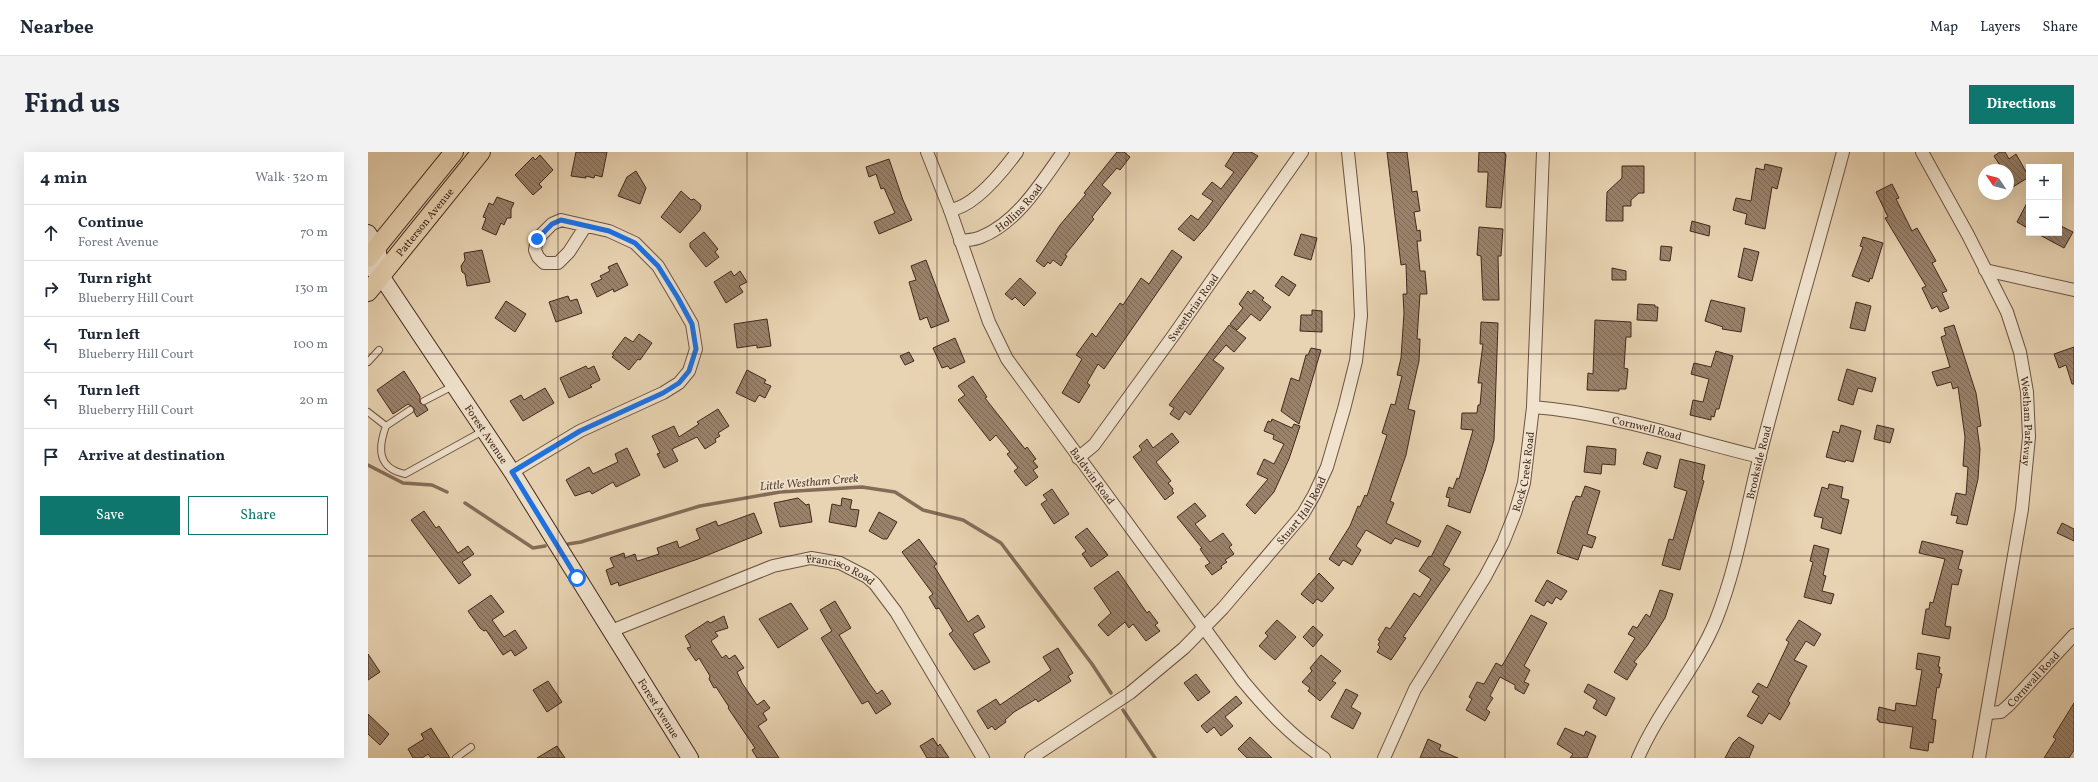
<!DOCTYPE html>
<html lang="en">
<head>
<meta charset="utf-8">
<style>
  :root { --surface:#fff; --page:#f2f2f3; --text:#1f2937; --muted:#747a83; --line:#e0e1e3; --accent:#0f766e }
  body { margin:0; font-family:Vollkorn,serif; background:var(--page); color:var(--text) }
  .controls { position:absolute; right:12px; top:12px; display:grid; overflow:hidden; border-radius:0px; box-shadow:0 4px 16px #0002 }
  .controls button { width:36px; height:36px; display:grid; place-items:center; padding:0; border:0; border-bottom:1px solid var(--line); background:var(--surface); color:var(--text); font:20px sans-serif }
  .compass { position:absolute; left:1610px; top:12px; width:36px; height:36px; border-radius:50%; background:var(--surface); box-shadow:0 4px 16px #0002; rotate:305deg }
  .stop { position:absolute; width:12px; height:12px; margin:-9px; border:3px solid #1a73e8; border-radius:50%; background:#fff }
  .stop.end { background:#1a73e8; border-color:#fff; box-shadow:0 1px 4px #0008 }
  .list { margin:0; padding:0; list-style:none }
  h2 { display:flex; justify-content:space-between; align-items:center; height:52px; margin:0; padding:0 16px; font-size:17px }
  h2 small { font-size:13px; font-weight:400; color:var(--muted) }
  .list li { display:grid; grid-template-columns:26px 1fr auto; gap:12px; align-items:center; box-sizing:border-box; height:56px; padding:0 16px; border-top:1px solid var(--line) }
  .list b { display:block; font-size:15px; white-space:nowrap }
  .list p { margin:0; font-size:13px; white-space:nowrap; color:var(--muted) }
  .list em { font-size:13px; font-style:normal; color:var(--muted) }
  .actions { display:flex; gap:8px; padding:12px 16px }
  .actions a { flex:1; padding:9px 0; border:1px solid var(--accent); border-radius:0px; text-align:center; font-size:14px; color:var(--accent) }
  .actions .main { background:var(--accent); color:#fff }
  .icon { flex:none; width:22px; height:22px; fill:none; stroke:currentColor; stroke-width:2; stroke-linecap:round; stroke-linejoin:round }
  .map { position:relative; flex:none; width:1706px; height:606px; overflow:hidden; border-radius:0px }
  header { display:flex; align-items:center; gap:24px; box-sizing:border-box; height:56px; padding:0 20px; background:var(--surface); border-bottom:1px solid var(--line) }
  header strong { font-size:19px }
  nav { display:flex; gap:22px; margin-inline-start:auto; font-size:14px }
  .intro { display:flex; align-items:center; justify-content:space-between; box-sizing:border-box; height:96px; padding:0 24px }
  h1 { margin:0; font-size:28px }
  .button { padding:10px 18px; border-radius:0px; background:var(--accent); color:#fff; font-size:14px; font-weight:700 }
  main { display:flex; gap:24px; padding:0 24px }
  aside { flex:1; background:var(--surface); border-radius:0px; box-shadow:0 4px 16px #0002 }
  .map>svg:first-child { display:block }
</style>
</head>
<body>
<header>
<strong>Nearbee</strong>
<nav><a>Map</a><a>Layers</a><a>Share</a></nav>
</header>
<div class="intro"><h1>Find us</h1><a class="button">Directions</a></div>
<main>
<aside>
<h2>4 min<small>Walk · 320 m</small></h2>
<ul class="list">
<li><svg class="icon" aria-label="ahead" viewBox="0 0 24 24"><path d="M12 20V5M6 11l6-6 6 6"/></svg><div><b>Continue</b><p>Forest Avenue</p></div><em>70 m</em></li>
<li><svg class="icon" aria-label="right" viewBox="0 0 24 24"><path d="M7 20v-9h11M14 6l5 5-5 5"/></svg><div><b>Turn right</b><p>Blueberry Hill Court</p></div><em>130 m</em></li>
<li><svg class="icon" aria-label="left" viewBox="0 0 24 24"><path d="M17 20v-9H6M10 6l-5 5 5 5"/></svg><div><b>Turn left</b><p>Blueberry Hill Court</p></div><em>100 m</em></li>
<li><svg class="icon" aria-label="left" viewBox="0 0 24 24"><path d="M17 20v-9H6M10 6l-5 5 5 5"/></svg><div><b>Turn left</b><p>Blueberry Hill Court</p></div><em>20 m</em></li>
<li><svg class="icon" aria-label="arrive" viewBox="0 0 24 24"><path d="M6 21V4h12l-3 4 3 4H6"/></svg><div><b>Arrive at destination</b></div></li>
</ul>
<div class="actions"><a class="main">Save</a><a>Share</a></div>
</aside>
<div class="map">
<svg width="1706" height="606" viewBox="0 0 1706 606">
  <defs>
    <pattern id="building-back-hatch" width="6" height="6" patternUnits="userSpaceOnUse"><rect width="6" height="6" fill="#99816a"/><path d="M-1 5l2 2M0 0l6 6M5-1l2 2" fill="none" stroke="#7e6a57"/></pattern>
  </defs>
  <rect width="100%" height="100%" fill="#e8d3b2"/>
  <filter id="stains"><feTurbulence type="fractalNoise" baseFrequency=".005" numOctaves="4"/><feColorMatrix values="0 0 0 0 .2 0 0 0 0 .09 0 0 0 0 .02 0 0 0 .5 -.17"/></filter>
  <radialGradient id="worn" r=".72"><stop offset=".6" stop-color="#630" stop-opacity="0"/><stop offset="1" stop-color="#630" stop-opacity=".3"/></radialGradient>
  <g fill="none" stroke-linecap="round" stroke-linejoin="round">
    <path stroke="#846c58" stroke-width="3.5" d="M0 313 35 331 64 333 79 340
      M97 351 165 396 177 394
      M200 392 213 390 332 354 412 340 494 335 527 340 555 358 595 368 633 391 724 512 743 541
      M755 558 787 606"/>
  </g>
  <path fill="url(#building-back-hatch)" stroke="#43291d" d="M208 0H239L234 25 227 23 226 26 218 24V26L203 24Z
    M749 0H756L762 5 752 18 749 16 734 33 743 41 724 65 726 67 697 103 699 104 693 114 685 108 682 112 680 110 676 115 668 109 692 73 718 42 716 41Z
    M866 0H883L890 4 839 74 826 89 810 77 823 63 830 68 845 49 834 42 844 30 853 37 866 20 857 14Z
    M1019 0H1039L1044 40 1049 39 1052 59 1046 60 1049 79 1052 78 1053 89H1049L1052 119H1057L1059 142H1052L1049 187H1052L1051 209 1040 257 1047 259 1038 303 1022 349 1026 351 1018 371 1053 389 1050 395 1027 386 1023 392 998 378 988 394 993 398 984 413 975 408 971 414 961 407 982 374 990 354 992 355 997 343 999 344 1019 283 1014 281 1023 252 1027 253 1034 224 1029 223 1033 206 1036 161 1035 142H1039L1038 112 1033 113Z
    M1111 0H1136L1138 3 1133 56 1118 55 1120 22V20H1110Z
    M1632 0H1637L1641 7 1648 2 1661 25 1640 38V18H1635L1626 4Z
    M172 3 185 18 171 32 174 35 165 43 147 23 165 5 167 8Z
    M521 7 535 48 544 68 511 82 506 70 527 61 516 36 513 37 508 22 501 25 498 15Z
    M1397 12 1414 16 1409 37 1404 35 1397 77 1377 72 1379 62 1365 58 1368 46 1383 49 1388 16 1396 18Z
    M1254 14H1276V41H1271L1263 48V54H1255V69H1238L1239 40 1254 26Z
    M268 19 278 36 272 52 250 44 259 25Z
    M1524 32 1531 46 1528 47 1544 79 1549 76 1568 109 1564 111 1579 139 1574 141 1581 156 1572 160 1569 154 1564 157 1554 136 1558 134 1517 66 1520 65 1508 40Z
    M313 39 323 48 326 47 333 53 332 58 312 81 293 65Z
    M129 45 146 51 143 57V66H139L136 73 133 71 128 83 114 77 118 66 115 65 121 51 125 53Z
    M1661 47V77L1649 70Z
    M1324 69 1342 74 1341 84 1322 79Z
    M1691 73 1705 80 1696 96 1668 81H1691Z
    M1111 75 1135 77 1133 104H1130L1131 148H1115L1113 104 1109 103Z
    M336 80 350 97 347 100 351 105 338 115 322 95V91Z
    M933 82 949 86 943 108 926 103Z
    M1495 85 1515 91 1504 127 1502 126 1501 130 1484 124 1495 95 1492 94Z
    M1293 94 1304 95 1302 109 1292 108Z
    M1376 96 1391 100 1384 129 1370 125Z
    M114 98 122 130 99 134 97 122 94 120 93 114 97 108 96 101Z
    M804 98 814 105 736 217 730 212 719 231 722 233 711 251 694 241 714 207 708 203 724 181 728 185 752 151 755 153 773 126 781 132Z
    M558 108 581 169 563 176 559 165 552 168 541 130 548 128 543 114Z
    M249 111 260 133 246 140 245 137 229 145 223 132 234 127 232 124 242 119 240 115Z
    M1244 116 1258 119V128H1244Z
    M363 119 366 124 372 119 379 130 371 134 375 140 358 151 346 130Z
    M914 124 928 133 921 144 907 134Z
    M652 126 668 141 656 154 647 145 644 148 637 142Z
    M886 138 896 146 894 148 903 155 892 169 883 162 869 178 862 172 875 156 871 152 880 139 883 142Z
    M200 144 202 149 209 147 214 161 188 170 181 150Z
    M1343 148 1377 156 1373 180 1354 177 1355 175 1337 169Z
    M138 149 158 162 147 180 127 166Z
    M1488 150 1503 154 1497 179 1482 176Z
    M1270 152 1287 153V155H1290L1289 169 1269 168Z
    M944 158 954 159V180L932 179 933 163H944Z
    M399 167 403 194 389 196V193L369 196 366 172Z
    M1227 168 1263 170V185H1258L1256 216 1260 217 1258 237H1251V239L1219 238 1220 221 1225 222Z
    M1113 170 1130 171 1126 288 1117 319 1102 361 1080 354 1082 346 1078 345 1081 335 1085 337 1089 326 1091 327 1105 278 1093 277 1094 261H1109L1110 253H1112L1114 231H1110L1115 192H1112Z
    M861 173 878 186 866 200 858 193 845 208 856 216 822 263 817 259 811 268 802 262 806 256 801 253Z
    M1586 173 1608 241 1613 274 1609 275 1612 297 1610 327 1599 373 1588 371 1590 364 1583 363 1588 341 1598 343 1600 315 1595 314 1597 285 1590 235 1585 237 1583 230 1569 234 1564 220 1582 215 1573 185 1578 183 1576 176Z
    M271 182 284 191 272 208 270 207 261 218 244 205 246 203 244 202 257 185 265 190Z
    M587 186 597 210 582 217 580 214 574 216 565 196Z
    M1706 195V232H1704L1698 213 1691 216 1686 202Z
    M943 196 953 198 931 272 913 259 923 226 931 229 938 203H940Z
    M1348 199 1365 204 1351 257H1348L1346 265 1343 264V268L1322 263 1325 248 1335 250 1341 227 1323 222 1326 211 1343 215Z
    M541 200 546 209 537 213 532 204Z
    M218 214 220 217 226 214 232 228 222 233 224 235 201 246 192 226Z
    M1479 217 1508 226 1504 240 1490 236 1485 253 1470 248Z
    M379 218 398 228 396 231 403 234 397 246 391 243 387 250 368 241Z
    M36 219 52 244V251L57 253 60 258 49 265 46 260V256L40 252 25 262 9 238Z
    M605 224 619 245 617 246 657 297 659 295 668 307 665 309 670 315 665 318 670 325 658 334 646 319 650 316 639 302 642 300 628 283 622 289 590 248 597 243 590 234Z
    M177 236 186 251 155 269 142 249 153 243 156 248Z
    M350 257 361 274 350 281 352 284 347 287 348 290 337 297 329 285 304 297 310 309 296 316 289 302 292 301 284 284 306 274 311 285 331 272 329 270Z
    M904 267 924 276 926 272 932 274 921 307 906 340 887 362 878 353 900 327 889 322 896 307 906 312 916 292 905 287 906 283 896 279 900 269 903 270Z
    M1473 273 1493 279 1485 310 1478 308 1477 310 1458 305 1465 279 1471 281Z
    M1509 273 1526 277 1522 291 1506 287Z
    M804 281 811 290 788 310 803 329 800 331 805 337 804 339 806 341 797 348 765 305 774 298 771 294 779 287 785 296Z
    M1219 294 1248 297 1247 313 1234 312 1233 322 1216 320Z
    M259 296 272 323 248 335 245 330 224 342 222 339 207 344 198 328 221 315 225 322 250 310 247 302Z
    M1279 300 1293 304 1289 317 1275 312Z
    M1312 307 1337 313 1334 328 1336 329 1312 418 1294 413 1301 387 1305 388 1319 339 1306 335Z
    M1461 332 1475 335 1473 346 1481 348 1473 382 1453 376 1455 366 1446 364 1454 335 1460 337Z
    M1217 334 1232 339 1219 382 1228 385 1224 396 1215 393 1210 408 1189 401 1205 349H1206L1208 344 1213 345Z
    M684 337 701 362 686 372 673 352 679 348 675 343Z
    M430 346 438 353 441 352 444 370 412 375 406 351Z
    M474 346 484 348 482 357 491 358 488 375 461 370 464 352 473 354Z
    M827 351 838 364 827 372 842 390 855 381 864 393 861 395 866 402 857 408 859 410 853 414 854 416 844 423 837 414 842 411 832 397 834 396 809 365Z
    M56 359 68 376 71 374 90 401 100 394 106 402 94 410 103 423 91 432 43 368Z
    M511 360 529 370 519 387H515L501 379Z
    M386 361 394 381 330 407 251 434 250 430 243 433 238 418 246 415 242 406 256 401 257 406 267 402 269 409 273 408 291 402 289 396 309 389 311 396 332 387 328 377 348 369 350 374Z
    M1694 371 1706 377V389L1689 381Z
    M1079 373 1093 380 1075 413 1082 417 1035 485 1038 486 1023 508 1009 500 1012 495 1010 493 1012 489 1010 488 1018 475 1022 477 1046 441 1052 445 1063 427 1051 419 1061 404 1063 405Z
    M719 376 740 403 723 415 714 402 718 399 707 385Z
    M551 387 569 412 566 414 600 470 610 463 617 475 605 482 622 510 606 518 581 482 585 479 571 456 568 457 561 445 565 442 534 400Z
    M1554 389 1595 399 1590 417 1594 418 1590 433 1584 432 1577 474 1583 475 1581 487 1554 482 1558 457H1561L1562 450 1565 451 1577 407 1551 401Z
    M1446 393 1461 397 1455 423 1458 424 1454 439 1466 442 1463 452 1436 445 1445 410 1442 409Z
    M750 419 779 461 781 459 790 471 787 473 792 479 778 489 765 472 761 476 757 470 740 484 730 473 743 461 726 436Z
    M951 421 966 436 954 450 949 447 945 452 933 442Z
    M1179 428 1199 439 1193 448 1188 445 1184 452 1179 449 1176 454 1167 449Z
    M1292 438 1305 442 1297 466 1279 494 1266 510 1269 512 1259 528 1246 520 1267 486 1260 482 1265 474 1269 476 1278 462 1282 465Z
    M123 443 136 460 124 468 136 485 147 478 159 496 147 504 143 498 135 503 118 478 116 479 112 476 100 459Z
    M467 449 483 476 471 483 501 531 509 542 514 538 523 552 508 562 500 549 494 552 453 486 464 479 452 458Z
    M423 451 440 477 410 496 391 467Z
    M1163 463 1179 471 1156 514 1162 518 1156 530 1161 532 1156 542 1147 537V533L1132 525 1122 544 1125 546 1118 557 1122 560 1117 569 1098 558 1104 547 1101 545 1109 530 1116 532 1128 511 1134 514Z
    M356 464 360 476 347 480 350 484 343 489 354 506 358 503 361 507 367 503 376 516 369 520 374 531 389 553 396 548 402 556 395 561 399 568 390 574 411 606H389L384 598 387 596 360 556 361 555 348 535 346 536 341 527 342 524 331 506 328 509 319 496 323 495 317 484 340 469 342 471Z
    M909 468 928 485 907 508 891 494 900 484 897 481Z
    M1431 468 1453 482 1446 494 1438 489 1426 508 1439 514 1420 549 1422 551 1412 568 1401 561 1394 572 1379 564 1391 544 1384 540 1390 531 1399 536 1421 490 1418 488Z
    M945 474 955 483 945 495 935 485Z
    M690 496 705 521 700 524 703 529 670 550 668 547 646 560 637 568 638 570 627 578 624 574 620 577 609 559 628 547 632 553 683 518 675 505Z
    M1550 501 1572 505 1570 515H1572L1571 521 1574 522 1571 536 1569 535 1564 567 1568 568 1565 591 1561 590 1560 599 1542 596 1545 575 1511 570V568H1509L1511 555 1527 559 1528 551 1548 554 1554 518 1548 517Z
    M0 502 12 520 0 528Z
    M953 503 973 519 964 529 968 531 952 549 940 539 942 536 934 530 944 519 942 516Z
    M828 522 842 540 830 549 816 531Z
    M180 529 194 550 179 560 165 538Z
    M1220 532 1247 546 1238 564 1225 556 1229 548 1216 540Z
    M978 537 990 543 983 555 993 561 985 577 963 565Z
    M868 544 874 551 857 565 865 574 853 584 846 575 839 581 833 574Z
    M1706 551V598L1701 606H1676L1688 587 1685 585Z
    M0 562 21 582 12 593 0 582Z
    M63 576 70 587 82 606H63L60 602 54 606H45L40 597 56 587 53 582Z
    M1197 576 1216 584 1218 579 1228 584 1219 606H1202L1205 602 1189 592Z
    M882 585 904 606H879L870 597Z
    M1371 585 1386 594 1381 606H1357L1365 591Z
    M565 586 570 594 572 592 581 606H559L552 594Z
    M1060 587 1073 593 1071 598 1090 606H1052Z
    M189 594 197 606H169Z"/>
  <g fill="none" stroke-linecap="round" stroke-linejoin="round">
    <g stroke="#6c5442" stroke-width="8">
      <path id="lane" d="M0 210 11 198
        M56 249 85 234
        M0 260 18 274C10 296 9 316 37 322L115 279
        M18 274 42 258
        M88 606 103 595"/>
    </g>
    <g stroke="#6c5442" stroke-width="14">
      <g id="street">
        <path id="s1" d="M559 0 582 58 621 170 639 207 875 529C899 558 924 585 956 606"/>
        <path id="s2" d="M1554 0 1600 83 1639 160 1652 200 1659 240 1661 285 1654 357 1611 606"/>
        <path d="M582 58C606 55 635 19 649 0"/>
        <path id="s3" d="M592 89C599 88 607 88 613 85 649 71 673 31 695 0"/>
        <path d="M1617 118 1706 138"/>
        <path id="s4" d="M1165 255C1242 261 1317 287 1392 305"/>
        <path id="s5" d="M710 306 726 293 805 184 934 0"/>
        <path d="M144 320 212 279 295 241 311 231 321 219 328 197 324 172 309 146 290 114 267 91 241 79 193 68 184 72 169 87 167 98 170 105 176 111H190L201 100 217 75"/>
        <path id="s6" d="M243 479 405 414 443 406 472 411 499 425 507 432 528 460 615 606"/>
        <path id="s7" d="M1620 561 1633 560 1641 553 1706 483"/>
        <path id="s8" d="M663 606 762 541 816 496 855 456 935 362 946 343 959 315 976 257 988 209 993 164 990 96 980 0"/>
        <path id="s9" d="M1016 606 1047 537 1117 425 1135 391 1147 361 1156 331 1165 255 1175 0"/>
        <path id="s10" d="M1270 606C1291 557 1328 517 1348 468 1369 415 1378 358 1392 303 1418 201 1448 101 1475 0"/>
      </g>
    </g>
    <g stroke="#43291d" stroke-width="18">
      <g id="secondary">
        <path d="M0 81 9 95 11 106"/>
        <path id="s11" d="M0 113 13 124 144 320 322 606"/>
      </g>
    </g>
    <g stroke="#43291d" stroke-width="20">
      <g id="primary">
        <path d="M0 106 86 0"/>
        <path id="s12" d="M0 140 113 0"/>
      </g>
    </g>
    <use href="#lane" stroke="#f0e2cd" stroke-width="6"/>
    <use href="#street" stroke="#f0e2cd" stroke-width="12"/>
    <use href="#secondary" stroke="#f0e2cd" stroke-width="16"/>
    <use href="#primary" stroke="#e8d3b2" stroke-width="18"/>
  </g>
  <g fill="none" stroke-linecap="round" stroke-linejoin="round">
    <path stroke="#1a73e8" stroke-width="5" d="M169 87 184 72 193 68 241 79 267 91 290 114 310 146 324 172 328 197 321 219 311 231 295 241 212 279 144 320 209 426"/>
  </g>
  <path fill="none" stroke="#43291d" stroke-width="1" stroke-opacity="0.55" d="M190 0V606M379 0V606M569 0V606M758 0V606M948 0V606M1137 0V606M1327 0V606M1516 0V606M0 202H1706M0 404H1706"/>
  <g text-anchor="middle" stroke-width="3.5" stroke-linejoin="round" paint-order="stroke">
    <g font-size="11" fill="#43291d" stroke="#f0e2cd">
      <text dy="4" stroke="none"><textPath href="#s3" startOffset="70">Hollins Road</textPath></text>
      <text dy="4" stroke="none"><textPath href="#s12" startOffset="90">Patterson Avenue</textPath></text>
      <text dy="4" stroke="none"><textPath href="#s5" startOffset="190">Sweetbriar Road</textPath></text>
      <text dy="4" stroke="none"><textPath href="#s2" startOffset="293">Westham Parkway</textPath></text>
      <text dy="4" stroke="none"><textPath href="#s4" startOffset="116">Cornwell Road</textPath></text>
      <text dy="4" stroke="none"><textPath href="#s11" startOffset="207">Forest Avenue</textPath></text>
      <text dy="4" stroke="none"><textPath href="#s10" startOffset="322">Brookside Road</textPath></text>
      <text dy="4" stroke="none"><textPath href="#s9" startOffset="321">Rock Creek Road</textPath></text>
      <text dy="4" stroke="none"><textPath href="#s1" startOffset="367">Baldwin Road</textPath></text>
      <text dy="4" stroke="none"><textPath href="#s8" startOffset="370">Stuart Hall Road</textPath></text>
      <text dy="4" stroke="none"><textPath href="#s6" startOffset="245">Francisco Road</textPath></text>
      <text dy="4" stroke="none"><textPath href="#s7" startOffset="59">Cornwall Road</textPath></text>
      <text dy="4" stroke="none"><textPath href="#s11" startOffset="531">Forest Avenue</textPath></text>
    </g>
    <g font-size="12" font-style="italic" fill="#5e4536" stroke="#f0e2cd">
      <text transform="translate(441 330) rotate(-5)" y="4">Little Westham Creek</text>
    </g>
  </g>
  <rect width="100%" height="100%" filter="url(#stains)"/>
  <rect width="100%" height="100%" fill="url(#worn)"/>
</svg>
<div class="controls">
<button>+</button>
<button>−</button>
</div>
<svg class="compass" viewBox="-18 -18 36 36"><path d="M0-13l5 13h-10z" fill="#e53935"/><path d="M0 13l5-13h-10z" fill="#747a83"/></svg>
<div class="stop" style="left:209px;top:426px"></div>
<div class="stop end" style="left:169px;top:87px"></div>
</div>
</main>
</body>
</html>
